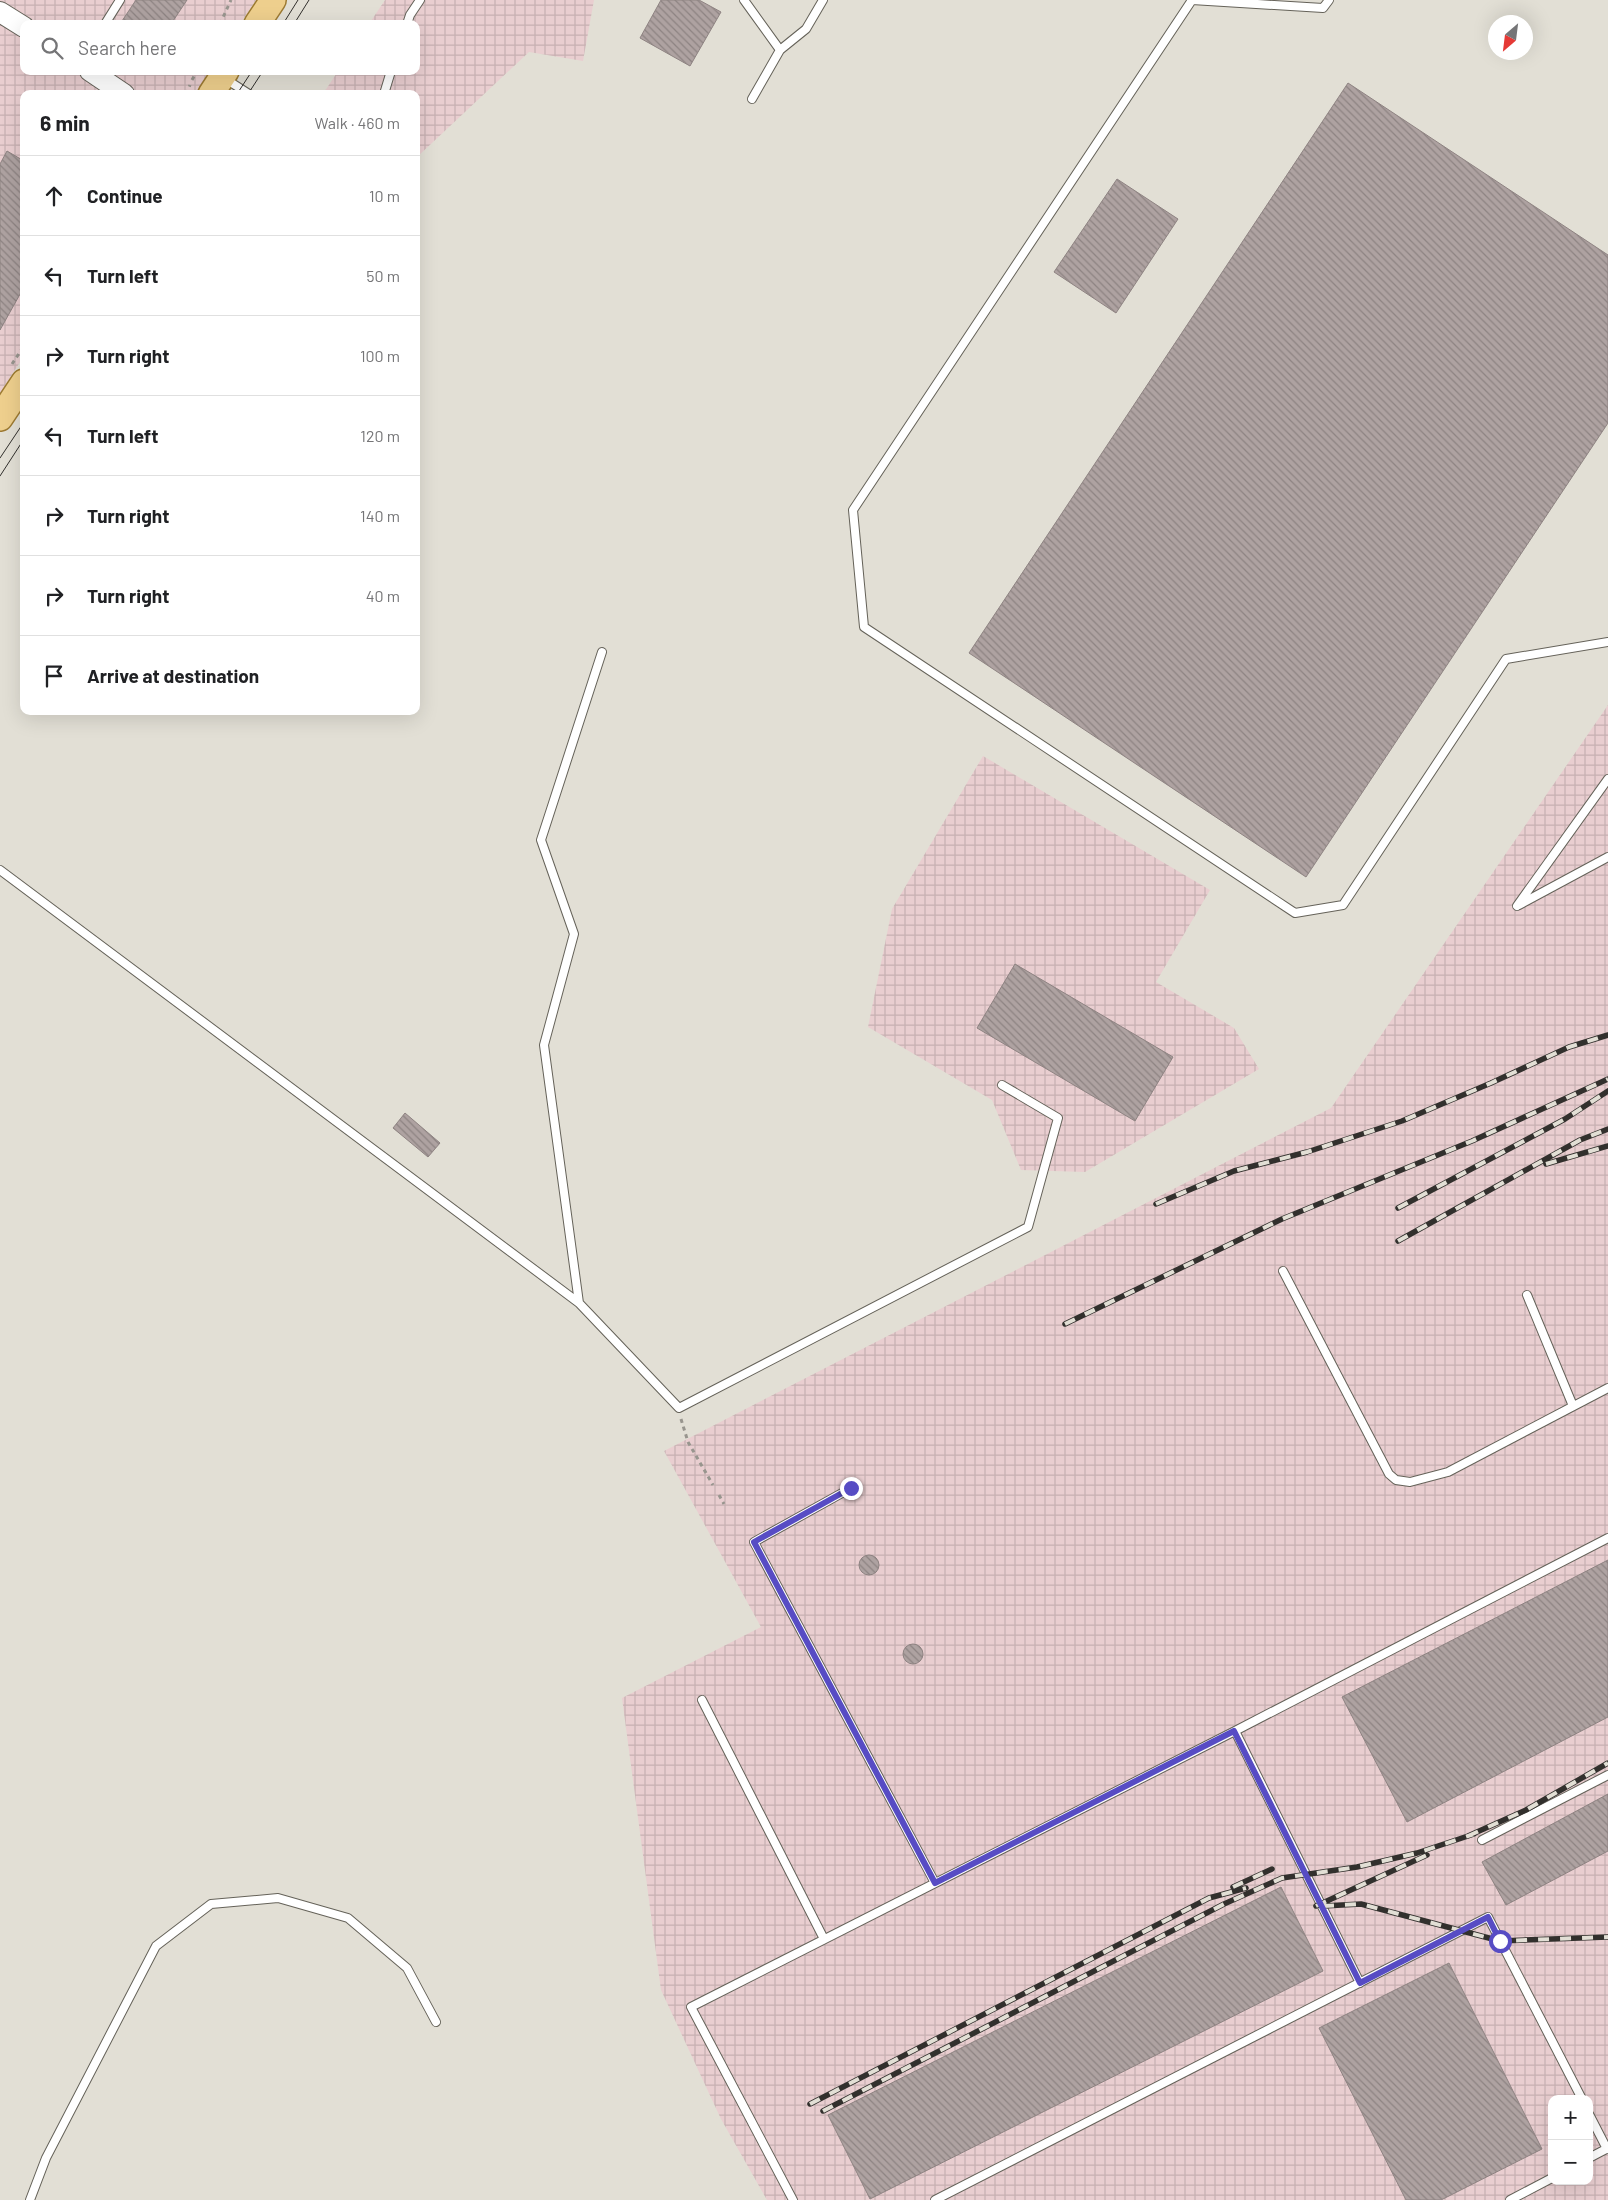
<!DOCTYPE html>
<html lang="en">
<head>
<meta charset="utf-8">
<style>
  :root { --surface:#fff; --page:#f2f2f2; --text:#202124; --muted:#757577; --line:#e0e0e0 }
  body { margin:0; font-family:Barlow,sans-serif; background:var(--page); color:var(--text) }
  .controls { position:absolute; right:15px; bottom:15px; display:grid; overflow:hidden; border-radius:10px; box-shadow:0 5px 20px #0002 }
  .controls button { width:45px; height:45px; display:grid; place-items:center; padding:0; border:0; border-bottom:1px solid var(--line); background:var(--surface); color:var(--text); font:25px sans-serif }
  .compass { position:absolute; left:1488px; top:15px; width:45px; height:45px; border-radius:50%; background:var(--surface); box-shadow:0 5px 20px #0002; rotate:208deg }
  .stop { position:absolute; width:15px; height:15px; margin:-11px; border:4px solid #574cc4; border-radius:50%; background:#fff }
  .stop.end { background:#574cc4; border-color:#fff; box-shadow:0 1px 5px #0008 }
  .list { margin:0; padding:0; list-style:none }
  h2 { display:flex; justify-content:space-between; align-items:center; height:65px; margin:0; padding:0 20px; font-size:21px }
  h2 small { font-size:16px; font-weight:400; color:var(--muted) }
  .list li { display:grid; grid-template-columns:32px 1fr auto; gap:15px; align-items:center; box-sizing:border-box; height:80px; padding:0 20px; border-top:1px solid var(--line) }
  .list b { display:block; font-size:19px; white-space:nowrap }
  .list em { font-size:16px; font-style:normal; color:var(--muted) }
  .icon { flex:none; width:28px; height:28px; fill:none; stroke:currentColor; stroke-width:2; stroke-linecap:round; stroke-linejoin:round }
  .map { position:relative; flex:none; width:1608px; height:2200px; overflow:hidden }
  .search { position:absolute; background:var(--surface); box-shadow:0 5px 20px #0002; left:20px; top:20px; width:400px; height:55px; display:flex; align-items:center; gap:12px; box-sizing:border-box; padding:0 18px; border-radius:10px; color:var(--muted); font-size:19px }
  .panel { position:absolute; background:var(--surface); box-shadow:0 5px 20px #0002; left:20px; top:90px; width:400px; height:625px; border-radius:10px }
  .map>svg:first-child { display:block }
</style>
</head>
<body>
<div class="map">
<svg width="1608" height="2200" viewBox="0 0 1608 2200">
  <defs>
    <pattern id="industrial-grid" width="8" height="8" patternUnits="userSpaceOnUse" patternTransform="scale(1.25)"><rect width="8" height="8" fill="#e9ced0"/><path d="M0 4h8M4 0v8" fill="none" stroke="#c7b0b2"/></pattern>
    <pattern id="building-back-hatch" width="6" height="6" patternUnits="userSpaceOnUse" patternTransform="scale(1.25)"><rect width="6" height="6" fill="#aea2a1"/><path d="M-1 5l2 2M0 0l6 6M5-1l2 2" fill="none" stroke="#8d8382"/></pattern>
  </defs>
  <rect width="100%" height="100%" fill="#e2dfd5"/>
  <path fill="url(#industrial-grid)" fill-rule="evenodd" d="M0 0H256L240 24H24V71H209L195 94H24V356L0 393Z
    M385 0H594L583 61 529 52 416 158V94H323L338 71H416V24H369Z
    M1608 705V2200H767L721 2119 661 1990 622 1698 761 1627 664 1451 1331 1108ZM1552 2099H1589V2181H1552Z
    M983 756 1210 890 1156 982 1234 1028 1259 1069 1085 1172 1021 1170 992 1100 868 1027 892 909Z"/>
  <path fill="url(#building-back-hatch)" stroke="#8e8382" d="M136 0H187L171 24H120Z
    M661 0H699L721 12 690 66 640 38Z
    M1348 83 1608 255V423L1306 877 969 653Z
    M7 151 24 161V287L0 330V164Z
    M1117 179 1178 219 1116 313 1054 272Z
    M1015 964 1173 1057 1135 1121 977 1028Z
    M405 1113 440 1143 428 1157 393 1128Z
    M859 1565a10 10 0 1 1 20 0a10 10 0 1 1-20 0Z
    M1608 1560V1717L1407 1822 1342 1697Z
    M903 1654a10 10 0 1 1 20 0a10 10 0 1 1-20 0Z
    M1608 1794V1851L1506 1905 1482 1862Z
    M1281 1887 1323 1971 870 2199 828 2115Z
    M1449 1963 1542 2149 1441 2200H1406L1319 2028Z"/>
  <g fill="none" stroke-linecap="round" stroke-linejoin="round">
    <g stroke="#656259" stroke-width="10">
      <path id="service" d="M744 0 780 50
        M1192 0 853 510 864 627 1295 913 1343 905 1506 659 1608 642
        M1192 0 1323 8 1329 0
        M105 24 120 0
        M407 24 410 15 420 0
        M224 78 249 94
        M384 94 391 71
        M752 99 780 50 806 29 823 0
        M0 870 579 1303 679 1408 1028 1227 1058 1118 1002 1085
        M1519 905 1608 857
        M1517 906 1608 779
        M1283 1271 1389 1474 1396 1480 1410 1482 1448 1472 1608 1388
        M1527 1295 1573 1406
        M579 1303 544 1045 574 934 541 840 602 652
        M851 1488 754 1542 935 1883
        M702 1700 824 1939
        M1235 1731 1360 1983
        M1482 1840 1608 1775
        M1589 2114 1607 2149
        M1589 2158 1608 2148
        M30 2200 46 2158 156 1946 211 1904 278 1898 348 1918 407 1968 436 2022
        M793 2200 691 2007 1235 1731 1608 1538
        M935 2200 1488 1917 1582 2099
        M1510 2200 1552 2178"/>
    </g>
    <g stroke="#656259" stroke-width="22">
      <path id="tertiary" d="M0 12 24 27
        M90 71 124 94"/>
    </g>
    <g stroke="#9d7a32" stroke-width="28">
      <path id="primary" d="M257 24 273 0
        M211 94 226 71
        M0 418 24 382"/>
    </g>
    <path stroke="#98958e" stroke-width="3" stroke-dasharray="4 4" stroke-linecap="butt" d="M220 24 231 0
      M192 80 197 71
      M186 94 190 85
      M12 364 24 346
      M681 1419 688 1442 713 1485
      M719 1495 724 1504"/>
    <use href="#service" stroke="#fff" stroke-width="8"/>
    <use href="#tertiary" stroke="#fff" stroke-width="20"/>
    <use href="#primary" stroke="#eecf8d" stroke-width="25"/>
    <path stroke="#32302d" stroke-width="1" d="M283 24 298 0
      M294 24 309 0
      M237 94 252 71
      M248 94 263 71
      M0 458 24 422
      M0 476 24 439"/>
    <g stroke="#32302d" stroke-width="5.5">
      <path id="rail" d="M1546 1164 1608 1146
        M1156 1204 1234 1171 1307 1152 1402 1121 1491 1083 1569 1047 1608 1035
        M1398 1208 1565 1119 1608 1091
        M1398 1241 1580 1140 1608 1129
        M1065 1324 1282 1219 1472 1141 1608 1079
        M1468 1836 1526 1810 1608 1763
        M1233 1887 1272 1869
        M1316 1906 1427 1855
        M1323 1906 1361 1904 1500 1941 1608 1937
        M810 2104 1209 1898 1246 1888
        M823 2111 1224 1904 1282 1878 1357 1867 1417 1853 1474 1834"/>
    </g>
    <use href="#rail" stroke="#e2dfd5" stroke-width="4" stroke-dasharray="11" stroke-linecap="butt"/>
  </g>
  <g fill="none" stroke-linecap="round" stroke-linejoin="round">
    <path stroke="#574cc4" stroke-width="6" d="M851 1488 754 1542 935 1883 1234 1731 1360 1983 1488 1917 1500 1941"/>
  </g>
</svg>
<div class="controls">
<button>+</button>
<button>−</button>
</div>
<svg class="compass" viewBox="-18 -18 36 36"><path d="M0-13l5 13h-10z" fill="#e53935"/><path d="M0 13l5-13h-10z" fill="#757577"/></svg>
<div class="stop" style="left:1500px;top:1941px"></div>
<div class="stop end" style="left:851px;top:1488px"></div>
<div class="search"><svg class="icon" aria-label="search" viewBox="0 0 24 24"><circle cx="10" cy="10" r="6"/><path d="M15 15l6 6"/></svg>Search here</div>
<section class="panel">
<h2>6 min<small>Walk · 460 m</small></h2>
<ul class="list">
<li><svg class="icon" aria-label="ahead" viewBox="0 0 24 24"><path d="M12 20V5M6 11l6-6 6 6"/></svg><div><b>Continue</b></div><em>10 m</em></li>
<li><svg class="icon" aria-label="left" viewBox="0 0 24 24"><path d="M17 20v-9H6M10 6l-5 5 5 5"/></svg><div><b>Turn left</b></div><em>50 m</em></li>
<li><svg class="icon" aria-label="right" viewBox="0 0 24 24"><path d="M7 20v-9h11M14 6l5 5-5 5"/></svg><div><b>Turn right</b></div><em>100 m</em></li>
<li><svg class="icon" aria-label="left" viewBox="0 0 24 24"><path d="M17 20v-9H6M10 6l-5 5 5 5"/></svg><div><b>Turn left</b></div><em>120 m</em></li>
<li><svg class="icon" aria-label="right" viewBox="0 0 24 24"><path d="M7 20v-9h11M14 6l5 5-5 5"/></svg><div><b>Turn right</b></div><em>140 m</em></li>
<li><svg class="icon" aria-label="right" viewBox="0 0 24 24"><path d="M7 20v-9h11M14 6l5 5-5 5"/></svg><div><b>Turn right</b></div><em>40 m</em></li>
<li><svg class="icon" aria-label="arrive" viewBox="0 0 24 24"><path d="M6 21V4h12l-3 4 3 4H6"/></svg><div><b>Arrive at destination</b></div></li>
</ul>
</section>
</div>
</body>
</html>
